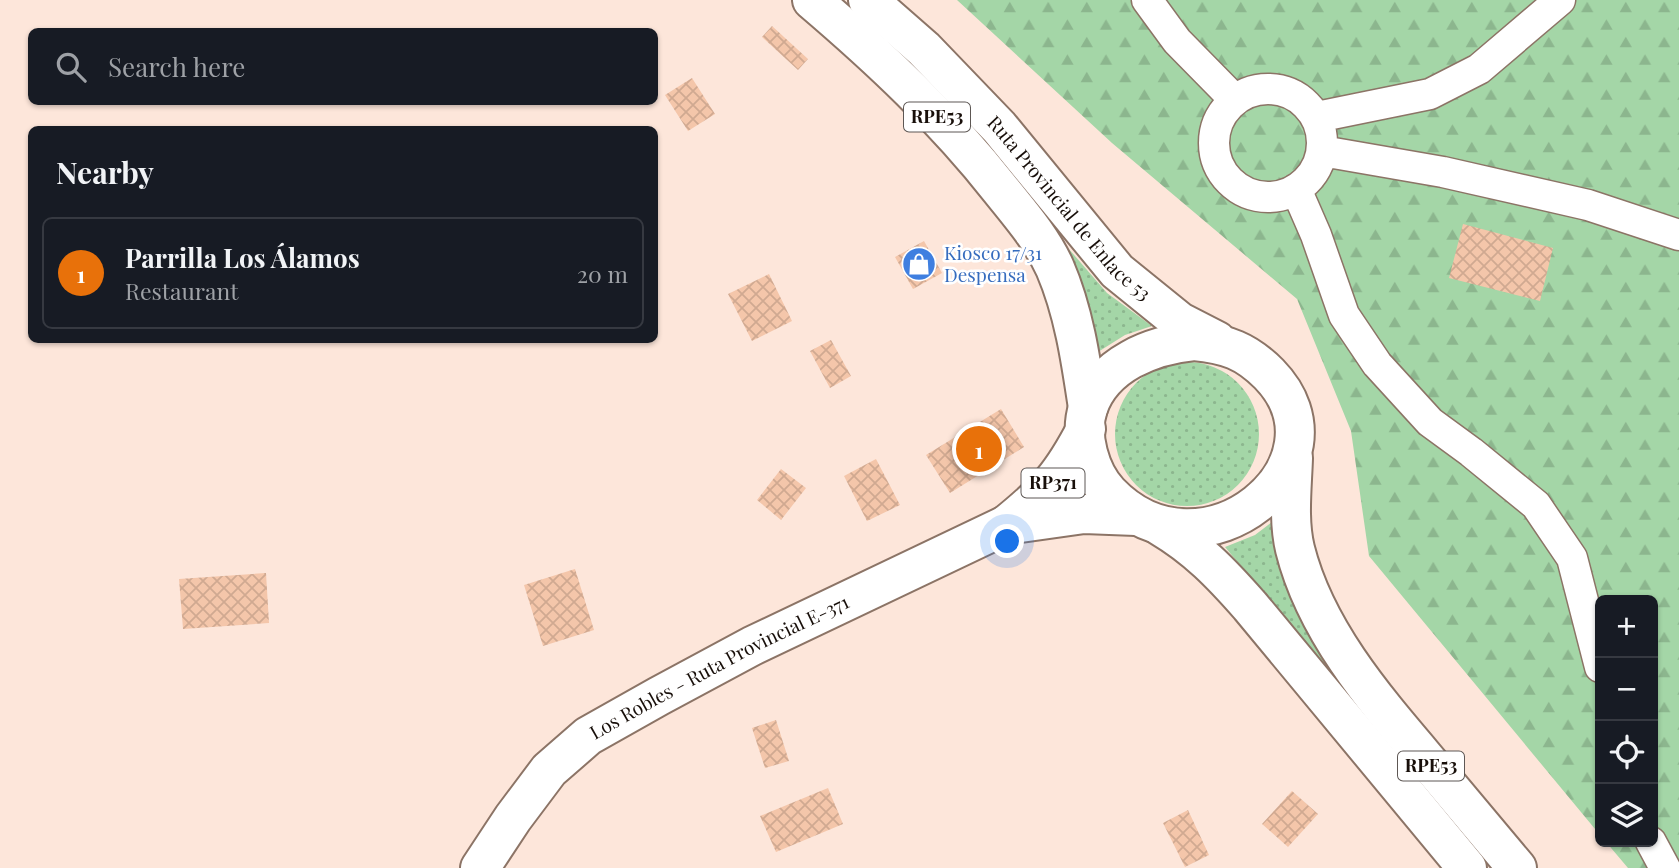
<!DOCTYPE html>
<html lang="en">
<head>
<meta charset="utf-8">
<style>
  :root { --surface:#171b24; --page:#20242c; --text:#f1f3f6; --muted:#9ea1a6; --line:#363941; --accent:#3467d6 }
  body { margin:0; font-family:"Playfair Display",serif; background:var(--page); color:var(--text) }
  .controls { position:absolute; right:21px; bottom:21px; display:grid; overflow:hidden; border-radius:10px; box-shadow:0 2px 5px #0004 }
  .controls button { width:63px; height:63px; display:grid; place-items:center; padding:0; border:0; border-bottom:2px solid var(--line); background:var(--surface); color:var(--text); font:35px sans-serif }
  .you { position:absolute; left:1008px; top:542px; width:24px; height:24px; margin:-18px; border:5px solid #fff; border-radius:50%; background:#1a73e8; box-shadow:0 0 0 10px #1a73e833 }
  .badge { display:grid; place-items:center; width:46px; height:46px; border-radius:50%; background:var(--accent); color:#fff; font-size:23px; font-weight:700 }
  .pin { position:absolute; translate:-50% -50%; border:4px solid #fff; box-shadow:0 2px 7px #0006 }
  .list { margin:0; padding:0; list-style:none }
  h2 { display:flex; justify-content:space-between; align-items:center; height:91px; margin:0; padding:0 28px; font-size:30px }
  h2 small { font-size:23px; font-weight:400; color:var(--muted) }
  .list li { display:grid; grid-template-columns:46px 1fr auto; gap:21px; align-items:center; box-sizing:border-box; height:112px; margin:0 14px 14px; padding:0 14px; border:2px solid var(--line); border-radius:10px }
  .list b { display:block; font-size:26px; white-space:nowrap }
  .list p { margin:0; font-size:23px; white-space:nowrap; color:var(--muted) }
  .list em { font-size:23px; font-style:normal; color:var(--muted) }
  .icon { flex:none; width:38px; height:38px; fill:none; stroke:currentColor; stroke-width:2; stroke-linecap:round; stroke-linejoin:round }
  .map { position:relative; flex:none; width:1679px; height:868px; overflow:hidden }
  .search { position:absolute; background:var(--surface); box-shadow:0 2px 5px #0004; left:28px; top:28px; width:630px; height:77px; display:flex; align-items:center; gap:18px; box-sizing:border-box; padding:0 24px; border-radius:10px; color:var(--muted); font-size:26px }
  .panel { position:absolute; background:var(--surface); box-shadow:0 2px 5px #0004; left:28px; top:126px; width:630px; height:217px; border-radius:10px }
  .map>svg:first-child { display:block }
</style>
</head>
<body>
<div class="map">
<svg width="1679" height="868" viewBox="0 0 1679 868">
  <defs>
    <pattern id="grass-dots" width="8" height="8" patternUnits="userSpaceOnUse" patternTransform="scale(1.75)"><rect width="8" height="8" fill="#a4d6a7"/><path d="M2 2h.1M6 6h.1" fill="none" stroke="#8cb68e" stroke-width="1.8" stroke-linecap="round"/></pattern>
    <pattern id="forest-firs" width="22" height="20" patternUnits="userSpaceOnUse" patternTransform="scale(1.75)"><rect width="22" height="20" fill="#a4d6a7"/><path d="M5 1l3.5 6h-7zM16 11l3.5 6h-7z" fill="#8cb68e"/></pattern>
    <pattern id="building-cross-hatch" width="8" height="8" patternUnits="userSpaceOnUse" patternTransform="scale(1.75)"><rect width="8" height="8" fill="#f4c6aa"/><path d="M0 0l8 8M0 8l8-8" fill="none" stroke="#d0a991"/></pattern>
  </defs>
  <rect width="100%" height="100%" fill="#fde6da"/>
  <path fill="url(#grass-dots)" d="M1068 248 1107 293 1152 326 1125 335 1098 352 1090 308Z
    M1115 434a72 72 0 1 1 144 0a72 72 0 1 1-144 0Z
    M1272 522C1281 591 1309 636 1346 693L1225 547 1255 535Z"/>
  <path fill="url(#forest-firs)" d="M957 0H1679V868H1628L1606 842H1653V600H1600V835L1369 556 1351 431 1297 299 1112 143Z"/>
  <path fill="url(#building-cross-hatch)" d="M772 26 808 59 798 70 762 37Z
    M692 78 715 114 688 131 665 95Z
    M1463 224 1553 248 1540 301 1449 278Z
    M924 241 942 273 913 289 895 257Z
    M769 274 792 321 752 341 728 294Z
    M831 340 851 376 830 388 810 351Z
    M1001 409 1024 447 950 493 926 455Z
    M876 459 900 505 867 521 844 476Z
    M781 469 806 488 781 520 757 500Z
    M575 569 594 630 543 646 524 585Z
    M266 573 269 623 183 629 179 579Z
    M776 720 789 761 765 768 752 728Z
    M828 788 843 824 776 852 760 816Z
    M1292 791 1318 814 1288 847 1262 824Z
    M1188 810 1209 855 1185 867 1163 823Z"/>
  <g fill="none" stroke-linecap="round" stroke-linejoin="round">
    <g stroke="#8c7466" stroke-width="33">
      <path id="street" d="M1147 0 1177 41 1234 99
        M1214 143a54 54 0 1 1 108 0a54 54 0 1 1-108 0Z
        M1317 117 1430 94 1479 69 1560 0
        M1322 151 1443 172 1588 205 1679 235
        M1296 189 1316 235 1344 315 1377 364 1430 422 1471 452 1536 505 1572 558 1600 667
        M1651 842 1665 868"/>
    </g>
    <g stroke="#8c7466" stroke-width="42">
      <g id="secondary">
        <path id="s1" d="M480 868 513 818 549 770 588 736 659 696 752 646 1006 525 1084 514 1136 516"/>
      </g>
    </g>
    <g stroke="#8c7466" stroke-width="42">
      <g id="primary">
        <path d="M812 0C880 58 945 119 1000 189 1020 214 1042 239 1055 268 1074 312 1081 361 1088 408"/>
        <path id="s2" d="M868 0 924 49 999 127 1117 271 1180 322 1217 341"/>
        <path d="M1194 341C1227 344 1246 351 1269 374 1356 463 1203 591 1109 493 1090 473 1079 435 1088 408 1103 364 1152 345 1194 341Z"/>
        <path d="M1293 458C1292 488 1288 520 1295 549 1315 629 1372 696 1424 757 1455 794 1486 831 1517 868"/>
        <path d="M1006 525C1047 492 1062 475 1086 429"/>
        <path d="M1160 526C1197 548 1221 573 1250 606L1467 868"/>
      </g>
    </g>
    <use href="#street" stroke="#fff" stroke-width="30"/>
    <use href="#secondary" stroke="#fff" stroke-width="38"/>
    <use href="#primary" stroke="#fff" stroke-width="38"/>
  </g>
  <defs>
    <g id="shop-disc" transform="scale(1.75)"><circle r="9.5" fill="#3f7fe0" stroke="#fff"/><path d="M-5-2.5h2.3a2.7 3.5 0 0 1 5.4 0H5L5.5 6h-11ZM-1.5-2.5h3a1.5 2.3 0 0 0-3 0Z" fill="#fff"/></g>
  </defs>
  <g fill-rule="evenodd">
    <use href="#shop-disc" x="919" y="264"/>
  </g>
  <g text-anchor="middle" stroke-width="5" stroke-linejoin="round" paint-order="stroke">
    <g fill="#fff" stroke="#5d5754" stroke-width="2">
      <rect x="904" y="102.5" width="66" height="29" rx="5"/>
      <rect x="1021.5" y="468.5" width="63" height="29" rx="5"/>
      <rect x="1398" y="751.5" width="66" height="29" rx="5"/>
    </g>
    <g font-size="18" font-weight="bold" fill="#180f0a">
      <text x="937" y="123">RPE53</text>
      <text x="1053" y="489">RP371</text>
      <text x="1431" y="772">RPE53</text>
    </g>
    <g font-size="19" fill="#180f0a" stroke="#fff">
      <text dy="7" stroke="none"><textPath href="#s2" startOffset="290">Ruta Provincial de Enlace 53</textPath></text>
      <text dy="7" stroke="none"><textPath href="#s1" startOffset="320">Los Robles - Ruta Provincial E-371</textPath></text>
    </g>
    <g font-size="19" fill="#366cbe" stroke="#fff" text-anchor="start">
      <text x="944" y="260">Kiosco 17/31<tspan x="944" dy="22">Despensa</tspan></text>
    </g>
  </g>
</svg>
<div class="controls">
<button>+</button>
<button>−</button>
<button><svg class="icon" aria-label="locate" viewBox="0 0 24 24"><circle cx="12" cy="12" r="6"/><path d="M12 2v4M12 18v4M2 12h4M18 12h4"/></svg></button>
<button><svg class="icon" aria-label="layers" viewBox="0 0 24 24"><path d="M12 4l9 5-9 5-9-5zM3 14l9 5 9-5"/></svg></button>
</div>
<div class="you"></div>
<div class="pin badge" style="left:979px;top:449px;background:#e8710a">1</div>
<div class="search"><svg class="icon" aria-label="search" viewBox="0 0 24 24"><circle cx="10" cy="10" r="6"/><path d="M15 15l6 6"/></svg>Search here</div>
<section class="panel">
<h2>Nearby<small></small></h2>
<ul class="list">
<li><span class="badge" style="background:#e8710a">1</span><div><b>Parrilla Los Álamos</b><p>Restaurant</p></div><em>20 m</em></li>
</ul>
</section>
</div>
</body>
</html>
